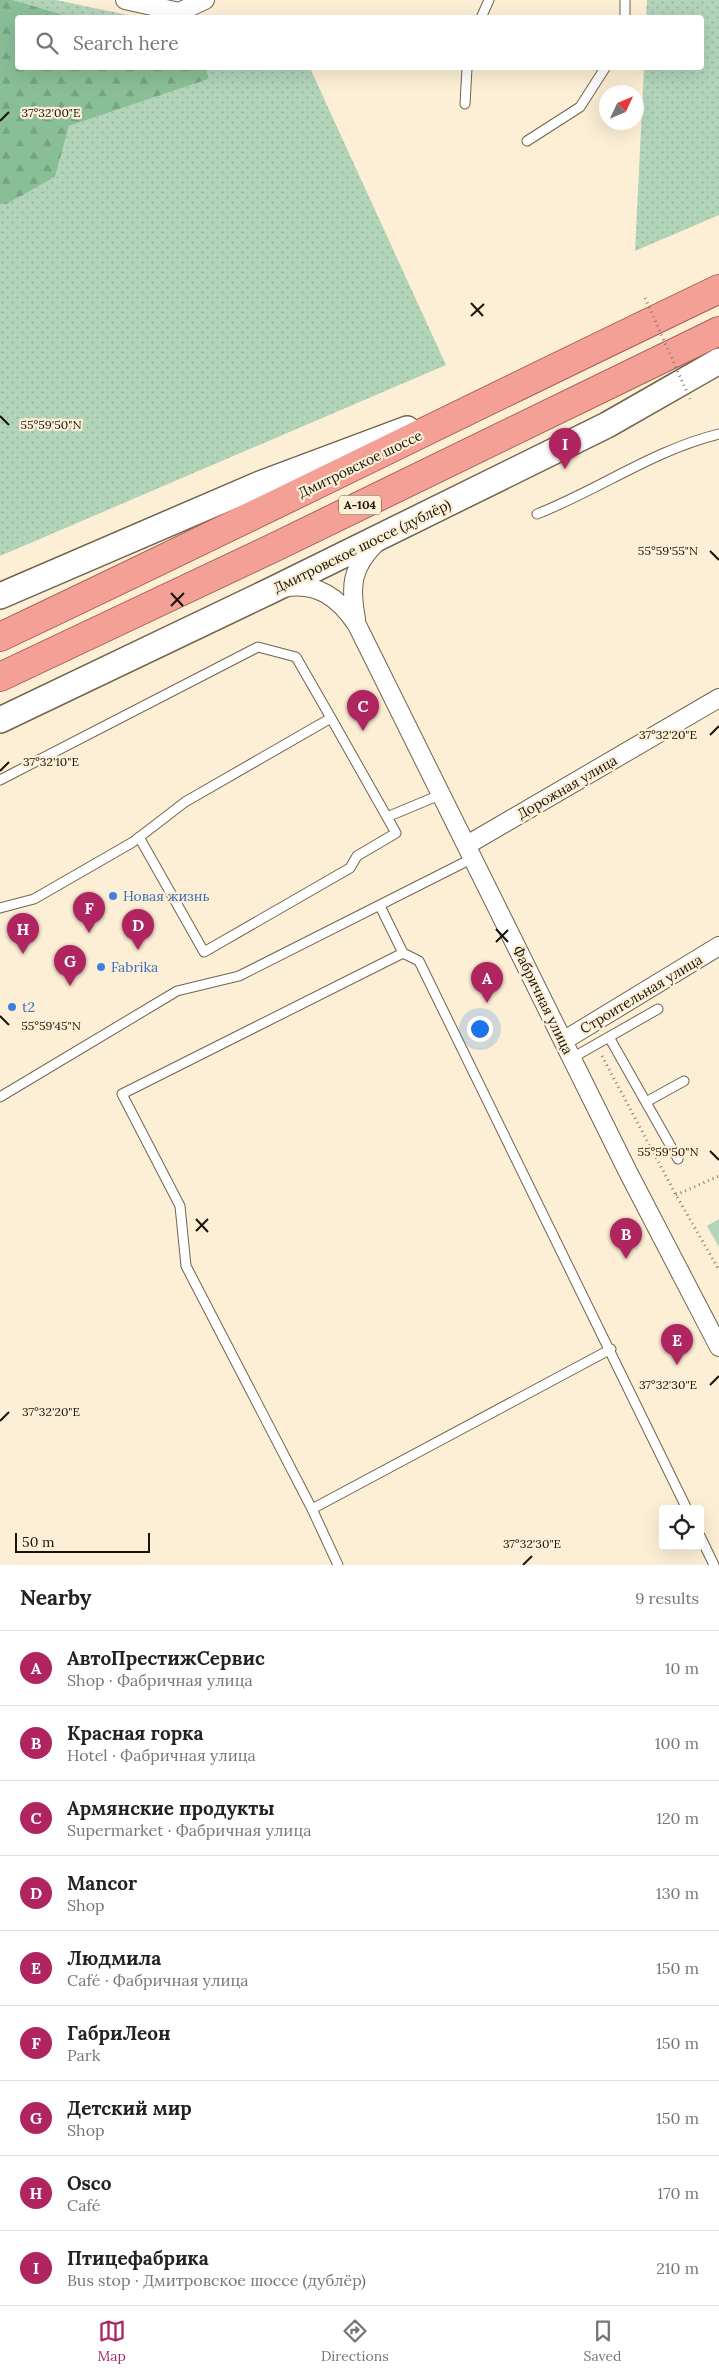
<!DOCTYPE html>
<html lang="en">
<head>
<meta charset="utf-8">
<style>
  :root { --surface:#fff; --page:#f2f2f2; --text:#222; --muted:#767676; --line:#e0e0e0; --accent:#b02460 }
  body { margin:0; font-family:Lora,serif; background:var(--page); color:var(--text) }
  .controls { position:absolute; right:15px; bottom:15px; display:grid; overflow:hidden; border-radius:5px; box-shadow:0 5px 20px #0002 }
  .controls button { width:45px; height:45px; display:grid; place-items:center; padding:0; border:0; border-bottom:1px solid var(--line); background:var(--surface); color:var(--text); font:25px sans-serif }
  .compass { position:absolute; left:599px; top:85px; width:45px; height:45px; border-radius:50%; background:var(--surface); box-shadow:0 5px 20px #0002; rotate:46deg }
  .scale { position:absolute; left:15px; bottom:12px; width:135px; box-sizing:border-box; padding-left:5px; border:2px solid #18140b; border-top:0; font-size:14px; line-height:18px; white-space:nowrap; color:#18140b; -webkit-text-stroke:4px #fcefd5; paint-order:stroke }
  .you { position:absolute; left:479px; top:1028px; width:18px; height:18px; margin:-12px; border:4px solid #fff; border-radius:50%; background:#1a73e8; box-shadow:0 0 0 8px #1a73e833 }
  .badge { display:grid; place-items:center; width:32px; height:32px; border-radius:50%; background:var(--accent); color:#fff; font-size:16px; font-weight:700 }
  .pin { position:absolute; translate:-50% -41px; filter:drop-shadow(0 1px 2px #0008) }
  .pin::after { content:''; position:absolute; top:26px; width:18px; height:15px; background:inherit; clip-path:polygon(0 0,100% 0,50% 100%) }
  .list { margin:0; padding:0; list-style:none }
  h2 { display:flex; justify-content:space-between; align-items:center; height:65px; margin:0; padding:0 20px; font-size:21px }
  h2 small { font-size:16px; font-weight:400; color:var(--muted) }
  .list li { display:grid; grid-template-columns:32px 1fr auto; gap:15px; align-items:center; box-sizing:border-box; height:75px; padding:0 20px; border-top:1px solid var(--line) }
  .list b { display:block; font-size:19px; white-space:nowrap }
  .list p { margin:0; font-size:16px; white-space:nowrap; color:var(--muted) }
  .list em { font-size:16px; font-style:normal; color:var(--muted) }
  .icon { flex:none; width:28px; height:28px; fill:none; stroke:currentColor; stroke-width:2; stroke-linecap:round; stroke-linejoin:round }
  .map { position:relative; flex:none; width:719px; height:1565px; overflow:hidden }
  .search { position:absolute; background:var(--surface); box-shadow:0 5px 20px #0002; left:15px; right:15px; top:15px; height:55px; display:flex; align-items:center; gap:12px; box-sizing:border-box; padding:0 18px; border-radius:5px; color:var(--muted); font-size:19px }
  .sheet { height:740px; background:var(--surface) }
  nav { display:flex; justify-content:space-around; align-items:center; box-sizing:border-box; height:70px; border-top:1px solid var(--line); background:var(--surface); font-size:14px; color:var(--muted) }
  nav a { display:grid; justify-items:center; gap:2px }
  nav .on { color:var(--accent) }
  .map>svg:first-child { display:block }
</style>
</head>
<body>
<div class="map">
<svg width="719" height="1565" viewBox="0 0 719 1565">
  <defs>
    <pattern id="green-dots" width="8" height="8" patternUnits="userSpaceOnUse" patternTransform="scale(1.25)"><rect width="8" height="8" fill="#b2d4b9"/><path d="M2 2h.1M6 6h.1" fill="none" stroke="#98b59e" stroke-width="1.8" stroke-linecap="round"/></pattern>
    <pattern id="forest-firs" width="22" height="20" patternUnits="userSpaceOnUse" patternTransform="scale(1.25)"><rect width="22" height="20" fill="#89bf96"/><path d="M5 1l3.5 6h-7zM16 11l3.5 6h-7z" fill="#76a380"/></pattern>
  </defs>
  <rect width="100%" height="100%" fill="#fcefd5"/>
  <path fill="url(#green-dots)" d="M13 0H56L137 17H71Z
    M647 0H719V215L635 251 644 68H702V18L646 17Z
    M206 68H310L446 365 0 556V204H7L55 177 69 126 209 79Z"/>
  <path fill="url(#forest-firs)" d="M0 0H13L71 17 18 18V68H206L209 79 69 126 55 177 7 204H0Z"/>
  <path fill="#b2d4b9" d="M719 1219V1247L707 1226Z"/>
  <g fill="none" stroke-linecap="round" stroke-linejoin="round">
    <g stroke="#70644e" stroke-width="11">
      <path id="service" d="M481 18 489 0
        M625 18V0
        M465 104 467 68
        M527 141 580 107 605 68
        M537 514C598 490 656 449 719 434
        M0 780 258 647 296 657 331 718 185 802 133 842 34 899 0 908
        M387 817 442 794
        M139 837 204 952 350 868 357 856 396 833 331 718
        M380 906 403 953 419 961 687 1509
        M609 1037 678 1159
        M572 1058 658 1009
        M0 1097 177 991 239 976 473 858
        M646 1102 684 1081
        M312 1509 611 1349
        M700 1536 714 1565
        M338 1565 312 1509 186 1266 180 1206 122 1094 403 953"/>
    </g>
    <g stroke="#70644e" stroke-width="20">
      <path id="minor" d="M125 0 179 12 205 0
        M283 588C317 581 339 598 357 625L628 1172 719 1347
        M356 619C350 586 351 568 376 543
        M467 845 719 698
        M563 1041 719 946"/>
    </g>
    <g stroke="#70644e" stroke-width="28">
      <path id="secondary" d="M0 596 260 484 407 429
        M0 720 272 590 607 425 719 361"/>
    </g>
    <g stroke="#a66054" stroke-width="30">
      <path id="trunk" d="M0 637C241 523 479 404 719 289
        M0 677 273 548 719 331"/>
    </g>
    <path stroke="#877e6d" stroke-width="3" stroke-dasharray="1 4" stroke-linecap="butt" d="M602 1056 676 1195 719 1270
      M676 1195 719 1176"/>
    <use href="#service" stroke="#fff" stroke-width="9"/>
    <use href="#minor" stroke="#fff" stroke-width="18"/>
    <use href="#secondary" stroke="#fff" stroke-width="25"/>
    <use href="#trunk" stroke="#f4a096" stroke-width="28"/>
    <path stroke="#877e6d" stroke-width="3" stroke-dasharray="1 4" stroke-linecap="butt" d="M645 298 690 399"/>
  </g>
  <path fill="none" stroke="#18140b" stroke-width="2" d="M0 121 9 112M471 303 483 316M471 316 484 304M0 416 9 425M710 551 719 560M171 593 183 606M171 606 184 593M710 735 719 726M0 771 9 762M496 929 508 942M496 942 508 930M0 1016 9 1025M710 1151 719 1160M196 1219 208 1232M196 1231 208 1219M710 1385 719 1376M0 1421 9 1412M523 1565 532 1556"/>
  <g fill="#3f7fe0" stroke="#fcefd5" stroke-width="2">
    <circle cx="113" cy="896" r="5"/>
    <circle cx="101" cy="967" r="5"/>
    <circle cx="12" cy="1007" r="5"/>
  </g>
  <g text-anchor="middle" stroke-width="4.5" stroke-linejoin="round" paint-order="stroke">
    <rect fill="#fcefd5" stroke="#5c5648" stroke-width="1" x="339" y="495.5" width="42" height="19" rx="4"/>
    <g font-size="12" font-weight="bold" fill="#18140b">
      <text x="360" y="509">А-104</text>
    </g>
    <g font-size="14" fill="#18140b" stroke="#fcefd5">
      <text transform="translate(360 464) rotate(-26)" y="5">Дмитровское шоссе</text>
      <text transform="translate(362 546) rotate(-26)" y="5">Дмитровское шоссе (дублёр)</text>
      <text transform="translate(567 787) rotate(-30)" y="5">Дорожная улица</text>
      <text transform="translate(641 994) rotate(-31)" y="5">Строительная улица</text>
      <text transform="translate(543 1000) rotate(64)" y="5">Фабричная улица</text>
    </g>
    <g font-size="14" fill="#366cbe" stroke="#fcefd5" text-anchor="start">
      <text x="123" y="901">Новая жизнь</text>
      <text x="111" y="972">Fabrika</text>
      <text x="22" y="1012">t2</text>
    </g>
  </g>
  <g font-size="12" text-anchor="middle" fill="#18140b" stroke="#fcefd5" stroke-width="4.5" stroke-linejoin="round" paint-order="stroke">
    <text x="51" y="117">37°32'00"E</text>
    <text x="51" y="429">55°59'50"N</text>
    <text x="668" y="555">55°59'55"N</text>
    <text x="668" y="739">37°32'20"E</text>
    <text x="51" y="766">37°32'10"E</text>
    <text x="51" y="1030">55°59'45"N</text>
    <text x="668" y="1156">55°59'50"N</text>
    <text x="668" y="1389">37°32'30"E</text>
    <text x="51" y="1416">37°32'20"E</text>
    <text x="532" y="1548">37°32'30"E</text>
  </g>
</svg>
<div class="controls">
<button><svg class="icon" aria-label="locate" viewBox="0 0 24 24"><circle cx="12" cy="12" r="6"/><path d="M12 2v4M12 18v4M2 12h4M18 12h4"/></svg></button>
</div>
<svg class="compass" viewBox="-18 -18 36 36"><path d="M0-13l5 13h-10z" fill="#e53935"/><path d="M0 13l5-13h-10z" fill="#767676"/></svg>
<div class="scale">50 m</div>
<div class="you"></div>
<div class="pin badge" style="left:487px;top:1003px">A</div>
<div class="pin badge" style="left:626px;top:1259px">B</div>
<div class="pin badge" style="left:363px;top:731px">C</div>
<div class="pin badge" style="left:138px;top:950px">D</div>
<div class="pin badge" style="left:677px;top:1365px">E</div>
<div class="pin badge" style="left:89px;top:933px">F</div>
<div class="pin badge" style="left:70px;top:986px">G</div>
<div class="pin badge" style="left:23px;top:954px">H</div>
<div class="pin badge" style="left:565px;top:469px">I</div>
<div class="search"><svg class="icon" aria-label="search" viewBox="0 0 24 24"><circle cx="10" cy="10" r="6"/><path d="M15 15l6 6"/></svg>Search here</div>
</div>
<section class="sheet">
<h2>Nearby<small>9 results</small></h2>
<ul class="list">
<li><span class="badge">A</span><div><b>АвтоПрестижСервис</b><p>Shop · Фабричная улица</p></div><em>10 m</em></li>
<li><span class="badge">B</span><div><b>Красная горка</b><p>Hotel · Фабричная улица</p></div><em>100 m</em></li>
<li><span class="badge">C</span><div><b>Армянские продукты</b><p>Supermarket · Фабричная улица</p></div><em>120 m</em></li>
<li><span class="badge">D</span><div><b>Mancor</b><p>Shop</p></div><em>130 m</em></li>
<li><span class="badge">E</span><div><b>Людмила</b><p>Café · Фабричная улица</p></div><em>150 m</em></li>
<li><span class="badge">F</span><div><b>ГабриЛеон</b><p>Park</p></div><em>150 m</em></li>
<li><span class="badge">G</span><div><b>Детский мир</b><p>Shop</p></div><em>150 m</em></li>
<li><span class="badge">H</span><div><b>Osco</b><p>Café</p></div><em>170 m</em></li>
<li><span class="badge">I</span><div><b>Птицефабрика</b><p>Bus stop · Дмитровское шоссе (дублёр)</p></div><em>210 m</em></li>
</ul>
</section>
<nav>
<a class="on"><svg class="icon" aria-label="map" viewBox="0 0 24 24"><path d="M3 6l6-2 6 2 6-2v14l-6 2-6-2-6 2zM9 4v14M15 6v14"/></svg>Map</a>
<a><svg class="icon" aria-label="directions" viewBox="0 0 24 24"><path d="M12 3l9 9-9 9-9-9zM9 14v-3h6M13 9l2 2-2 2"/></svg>Directions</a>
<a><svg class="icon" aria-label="saved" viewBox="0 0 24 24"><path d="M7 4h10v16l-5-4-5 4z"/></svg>Saved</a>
</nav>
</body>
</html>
